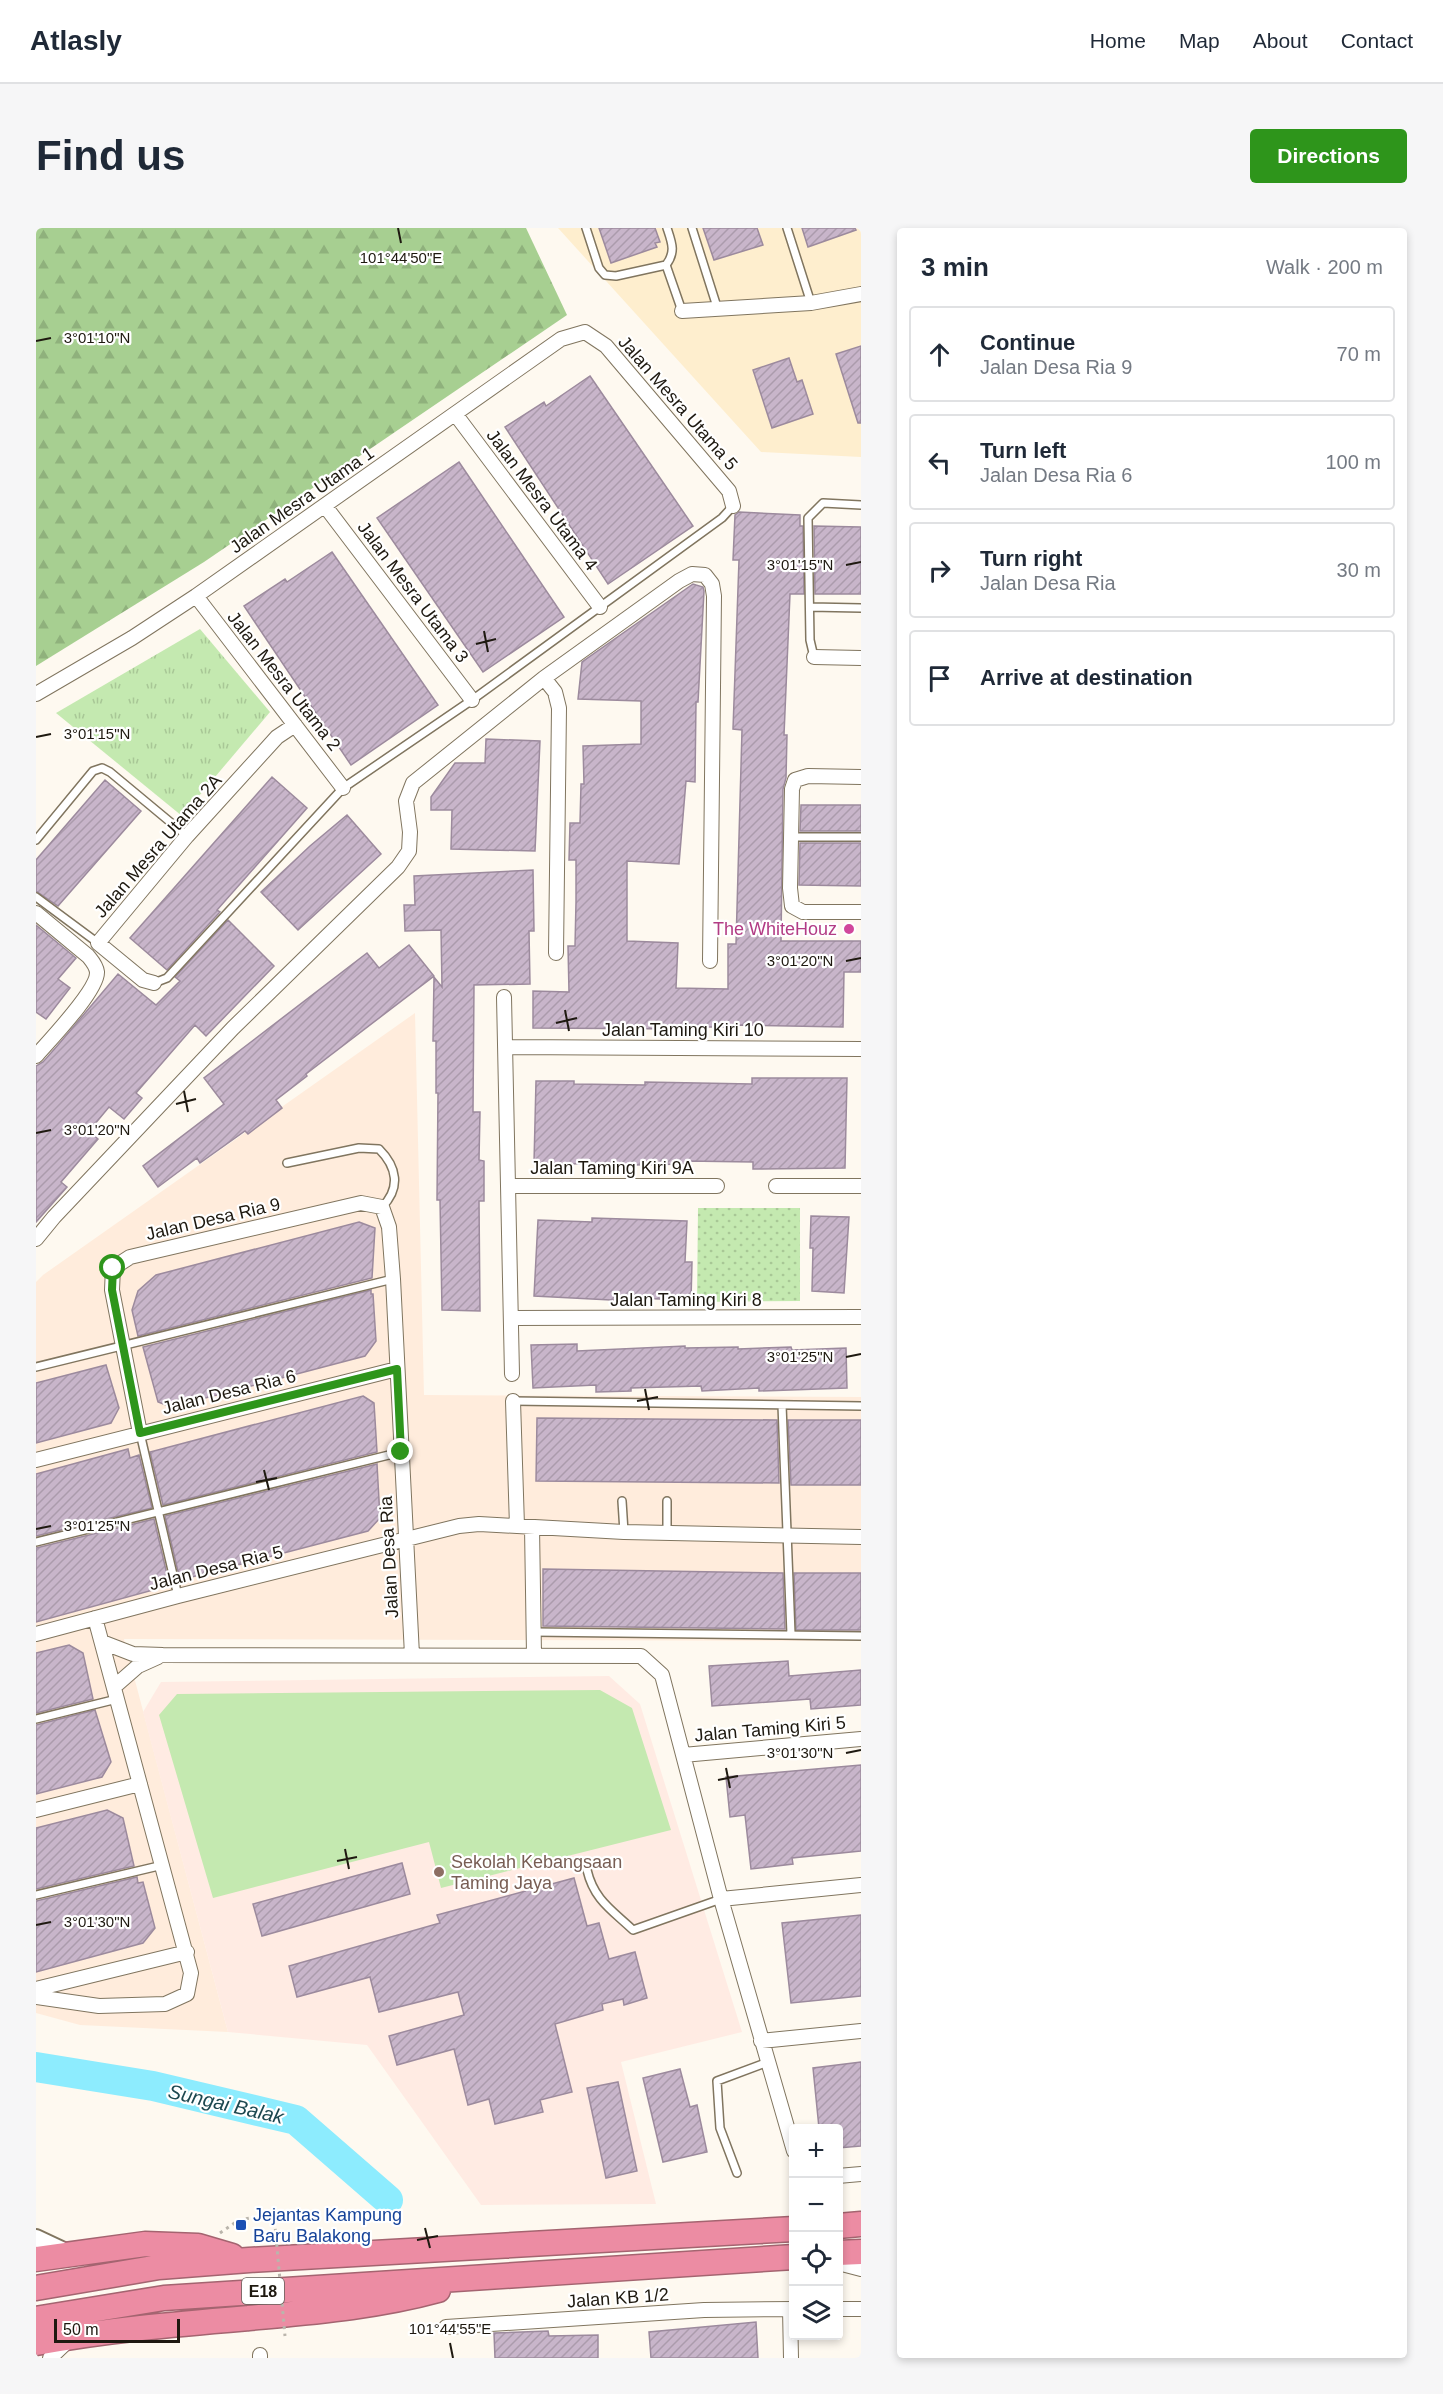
<!DOCTYPE html>
<html lang="en">
<head>
<meta charset="utf-8">
<style>
  :root { --surface:#fff; --page:#f6f6f7; --text:#1f2937; --muted:#747a83; --line:#e0e1e3; --accent:#2e951b }
  body { margin:0; font-family:Helvetica,sans-serif; background:var(--page); color:var(--text) }
  .controls { position:absolute; right:18px; bottom:18px; display:grid; overflow:hidden; border-radius:6px; box-shadow:0 3px 9px #0003 }
  .controls button { width:54px; height:54px; display:grid; place-items:center; padding:0; border:0; border-bottom:2px solid var(--line); background:var(--surface); color:var(--text); font:30px sans-serif }
  .scale { position:absolute; left:18px; bottom:15px; width:126px; box-sizing:border-box; padding-left:6px; border:3px solid #1e1910; border-top:0; font-size:16px; line-height:21px; white-space:nowrap; color:#1e1910; -webkit-text-stroke:4px #fff; paint-order:stroke }
  .stop { position:absolute; width:18px; height:18px; margin:-14px; border:4px solid #2e951b; border-radius:50%; background:#fff }
  .stop.end { background:#2e951b; border-color:#fff; box-shadow:0 2px 6px #0008 }
  .list { margin:0; padding:0; list-style:none }
  h2 { display:flex; justify-content:space-between; align-items:center; height:78px; margin:0; padding:0 24px; font-size:26px }
  h2 small { font-size:20px; font-weight:400; color:var(--muted) }
  .list li { display:grid; grid-template-columns:39px 1fr auto; gap:18px; align-items:center; box-sizing:border-box; height:96px; margin:0 12px 12px; padding:0 12px; border:2px solid var(--line); border-radius:6px }
  .list b { display:block; font-size:22px; white-space:nowrap }
  .list p { margin:0; font-size:20px; white-space:nowrap; color:var(--muted) }
  .list em { font-size:20px; font-style:normal; color:var(--muted) }
  .icon { flex:none; width:33px; height:33px; fill:none; stroke:currentColor; stroke-width:2; stroke-linecap:round; stroke-linejoin:round }
  .map { position:relative; flex:none; width:825px; height:2130px; overflow:hidden; border-radius:6px }
  header { display:flex; align-items:center; gap:36px; box-sizing:border-box; height:84px; padding:0 30px; background:var(--surface); border-bottom:2px solid var(--line) }
  header strong { font-size:28px }
  nav { display:flex; gap:33px; margin-inline-start:auto; font-size:21px }
  .intro { display:flex; align-items:center; justify-content:space-between; box-sizing:border-box; height:144px; padding:0 36px }
  h1 { margin:0; font-size:42px }
  .button { padding:15px 27px; border-radius:6px; background:var(--accent); color:#fff; font-size:21px; font-weight:700 }
  main { display:flex; gap:36px; padding:0 36px }
  aside { flex:1; background:var(--surface); border-radius:6px; box-shadow:0 3px 9px #0003 }
  .map>svg:first-child { display:block }
</style>
</head>
<body>
<header>
<strong>Atlasly</strong>
<nav><a>Home</a><a>Map</a><a>About</a><a>Contact</a></nav>
</header>
<div class="intro"><h1>Find us</h1><a class="button">Directions</a></div>
<main>
<div class="map">
<svg width="825" height="2130" viewBox="0 0 825 2130">
  <defs>
    <pattern id="grass-tufts" width="24" height="20" patternUnits="userSpaceOnUse" patternTransform="scale(1.5)"><rect width="24" height="20" fill="#c4e9b0"/><path d="M3 7l-1-3M5 7V3M7 7l1-3M15 17l-1-3M17 17v-4M19 17l1-3" fill="none" stroke="#a8c796"/></pattern>
    <pattern id="forest-firs" width="22" height="20" patternUnits="userSpaceOnUse" patternTransform="scale(1.5)"><rect width="22" height="20" fill="#a7cf91"/><path d="M5 1l3.5 6h-7zM16 11l3.5 6h-7z" fill="#8fb17c"/></pattern>
    <pattern id="park-dots" width="8" height="8" patternUnits="userSpaceOnUse" patternTransform="scale(1.5)"><rect width="8" height="8" fill="#c4e9b0"/><path d="M2 2h.1M6 6h.1" fill="none" stroke="#a8c796" stroke-width="1.8" stroke-linecap="round"/></pattern>
    <pattern id="building-hatch" width="6" height="6" patternUnits="userSpaceOnUse" patternTransform="scale(1.5)"><rect width="6" height="6" fill="#c8b5ca"/><path d="M-1 1l2-2M0 6l6-6M5 7l2-2" fill="none" stroke="#ab9bac"/></pattern>
  </defs>
  <rect width="100%" height="100%" fill="#fef9f0"/>
  <path fill="#ffecdc" d="M379 785 388 1167 825 1169V1413L88 1411 192 1804 44 1797 0 1785V1054L7 1047Z"/>
  <path fill="#feeece" d="M522 0H825V229L725 224Z"/>
  <path fill="#ffebe3" d="M573 1448 604 1476 706 1804 585 1834 620 1976 445 1977 331 1817 192 1804 107 1484 125 1454Z"/>
  <path fill="url(#grass-tufts)" d="M164 401 234 484 146 588 20 485Z"/>
  <path fill="url(#forest-firs)" d="M0 0H490L531 87 168 334 0 438Z"/>
  <path fill="url(#park-dots)" d="M662 980H764V1073L661 1074Z"/>
  <path fill="#c4e9b0" d="M564 1462 596 1480 635 1602 405 1660 393 1614 177 1670 123 1487 141 1466Z"/>
  <g fill="none" stroke-linecap="round" stroke-linejoin="round">
    <path stroke="#8decfe" stroke-width="30" d="M0 1839 117 1858 260 1892 352 1972"/>
  </g>
  <path fill="url(#building-hatch)" stroke="#9c8a9d" stroke-width="1.5" d="M563 0H619L624 14 619 15 621 19 575 35Z
    M667 0H721L727 17 678 32Z
    M766 0H819L820 2 772 19Z
    M825 118V195H822L800 126Z
    M753 130 761 154 766 152 777 186 736 200 717 142Z
    M554 148 657 298 572 356 469 199 508 174 510 178Z
    M423 234 528 389 447 444 341 290Z
    M703 284 764 287V298H767L768 366H754L748 507H751L750 550 747 561 745 713H825V744H808L807 799 701 797V799H648V801L497 800V763L533 764 532 718H539L540 674V632H533L534 595H544L545 556H548L547 518 605 516V473L542 471 546 434 657 356 667 359 668 363 662 474H660L659 554 650 553 643 636 591 633V713L642 715 640 760 692 761V716H700L706 502 697 501 703 332H697L699 287Z
    M778 298 825 299V366H779Z
    M296 324 402 477 315 537 208 378 249 351 251 354Z
    M450 511 504 513 499 623 415 621 416 582H395V569L419 535H449Z
    M236 549 271 580 181 682 184 684 131 742 94 710Z
    M69 552 105 583 22 678 0 663V632Z
    M765 577H825V603H764Z
    M311 587 345 626 262 702 225 664 274 618Z
    M764 615H825V658L763 657Z
    M497 642 498 703H493L494 756 438 757 437 884H444L443 932 448 933V973H443L444 1083 406 1082 404 972H401L402 865H400V813H397L398 749 406 759 405 702 369 703 368 677H379L378 648Z
    M192 692 238 738 170 808 159 797 100 865 106 870 88 891 73 879 53 903 62 911 25 954 31 959 0 994V838L7 834 22 817 82 746 120 777 144 753 139 749Z
    M0 697 40 730 22 751 34 760 10 791 0 784Z
    M373 717 398 748 270 846 271 848 240 872 246 880 212 906 209 903 164 935 161 930 122 959 107 938 188 876 168 850 331 725 343 740Z
    M716 850H811L809 940 717 941V934L650 933V936L597 937 498 935 500 853H538V856L609 857V854L716 856Z
    M775 988 813 989 808 1065 776 1063 777 1020H774Z
    M556 990 651 993 649 1034H656L655 1072 594 1070V1073L498 1068 502 992 556 994Z
    M323 994 339 1000 336 1050 102 1108 96 1082 102 1063 120 1047Z
    M335 1062V1066H337L340 1113 329 1128 135 1179 122 1174 107 1119Z
    M541 1116V1123L649 1118V1120L702 1119V1121L755 1119 756 1122 810 1120 811 1160 723 1163V1160L666 1163 665 1158 595 1160V1163L560 1164V1157L497 1160 495 1117Z
    M70 1137 83 1180 75 1195 0 1215V1155Z
    M327 1168 338 1175 341 1224 127 1277 114 1224Z
    M501 1190 741 1192 743 1255 500 1253Z
    M752 1192H825V1257H755Z
    M92 1221 94 1230 103 1227 116 1280 0 1308V1246Z
    M341 1236 344 1290 332 1303 144 1352 129 1288Z
    M118 1291 133 1355 132 1358 0 1394V1320Z
    M507 1341 747 1345 749 1401 507 1398Z
    M758 1345H825V1402H760Z
    M33 1417 47 1425 57 1471 0 1485V1425Z
    M752 1433 753 1448 825 1442V1477L775 1481 774 1471 676 1478 673 1438Z
    M59 1482 75 1534 66 1549 0 1566V1497Z
    M825 1537V1623L756 1630 757 1636 715 1641 709 1587 694 1589 690 1549Z
    M71 1582 87 1590 98 1638 0 1661V1600Z
    M366 1635 374 1666 226 1708 217 1676Z
    M101 1649 102 1655 107 1654 119 1700 107 1715 0 1744V1673Z
    M538 1650 551 1698 563 1695 573 1731 599 1724 611 1770 588 1777 587 1771 566 1776 567 1782 519 1796 536 1864 504 1872 507 1884 459 1896 453 1871 432 1877 418 1821 361 1837 353 1808 428 1787 422 1764 343 1784 334 1749 261 1769 253 1738 404 1695 401 1687Z
    M825 1687V1768L755 1775 746 1695Z
    M825 1834V1918L802 1920V1900H783L777 1840Z
    M644 1841 654 1879 661 1877 671 1924 627 1934 607 1850Z
    M582 1854 601 1943 570 1950 551 1860Z
    M720 2094 722 2130H615L613 2104Z
    M512 2103 513 2108 562 2107V2130H459L458 2105Z"/>
  <g fill="none" stroke-linecap="round" stroke-linejoin="round">
    <g stroke="#80755f" stroke-width="10">
      <path id="service" d="M550 0 563 40 569 47 580 48 630 37C640 24 636 15 631 0
        M656 0 682 82
        M751 0 775 75
        M630 37 646 83
        M774 379 825 380
        M778 429 774 412 772 290 787 275 825 277
        M755 609H825
        M0 612 57 543 66 540 74 544 151 608
        M0 669 62 715
        M118 755 131 750 307 560 436 472 686 290 697 278
        M251 935 323 920 343 921C361 939 365 960 346 979
        M0 1139 357 1051
        M477 1173 825 1178
        M746 1177 755 1406
        M104 1205 142 1368
        M586 1273 588 1304
        M631 1305V1273
        M0 1314 365 1224
        M498 1404 825 1408
        M0 1491 81 1471
        M551 1642C558 1672 576 1682 597 1702L685 1671
        M0 1667 127 1637
        M701 1945 684 1900 681 1853 732 1834"/>
    </g>
    <g stroke="#80755f" stroke-width="16">
      <path id="minor" d="M646 83 775 75 825 66
        M420 187 564 379
        M289 278 436 472
        M160 368 307 560
        M778 429 825 430
        M508 450 519 464 523 480 520 725
        M0 466 96 410 160 368 525 111 549 104 570 118 693 263 697 278
        M825 549 772 548 759 552 756 561 754 660 756 678 767 684H825
        M0 685 52 728C56 733 60 737 61 744 62 762 13 813 0 828
        M118 755 107 752 62 715 151 608 241 509 259 497
        M468 769 476 1146
        M469 819 825 821
        M472 958H681
        M740 958H825
        M0 1011 18 989 197 800 362 639 373 623 374 604 370 573 377 555 508 450 643 353 656 346 669 347 676 356 678 368 674 733
        M475 1090 825 1089
        M477 1173 481 1298
        M104 1205 76 1062 77 1040 94 1029 325 975 346 979 353 999 357 1051 376 1427
        M0 1232 361 1141
        M496 1299 498 1427
        M0 1406 142 1368 423 1298 443 1296 588 1304 825 1309
        M66 1414 97 1426 127 1427 605 1428 626 1447 685 1671 758 1923
        M78 1459 102 1438 122 1429
        M647 1527 825 1511
        M0 1582 104 1556
        M685 1671 825 1657
        M0 1761 151 1724
        M0 1769 63 1778 129 1776 151 1766 155 1745 59 1390
        M725 1813 825 1803
        M802 1948 825 1946
        M802 2035 825 2041
        M754 2081 755 2130
        M802 2081H825
        M410 2099 668 2082 758 2081
        M224 2127V2130
        M14 2130 33 2112"/>
    </g>
    <g stroke="#80755f" stroke-width="20">
      <path id="tertiary" d="M0 2010 32 2025"/>
    </g>
    <g stroke="#a46470" stroke-width="27">
      <path id="motorway" d="M802 1998 825 1996
        M802 2025 825 2024
        M0 2031 109 2016 162 2018 196 2028
        M0 2060 123 2039 213 2032 758 2001
        M0 2091 128 2070 758 2029
        M0 2115C70 2102 142 2096 213 2090 276 2084 340 2079 402 2062"/>
    </g>
    <path stroke="#bab5ac" stroke-width="3" stroke-dasharray="3 4.5" stroke-linecap="butt" d="M184 2005 203 1992 238 1986"/>
    <use href="#service" stroke="#fff" stroke-width="7"/>
    <use href="#minor" stroke="#fff" stroke-width="14"/>
    <use href="#tertiary" stroke="#fff" stroke-width="16"/>
    <use href="#motorway" stroke="#ec8ca3" stroke-width="24"/>
    <path stroke="#bab5ac" stroke-width="3" stroke-dasharray="3 4.5" stroke-linecap="butt" d="M238 1986 249 2108"/>
  </g>
  <g fill="none" stroke-linecap="round" stroke-linejoin="round">
    <path stroke="#2e951b" stroke-width="8" d="M77 1040 76 1062 104 1205 361 1141 365 1224"/>
  </g>
  <path fill="none" stroke="#1e1910" stroke-width="2" d="M362 0 365 15M0 113 15 110M810 337 825 334M448 403 452 424M440 416 460 411M0 509 15 506M810 733 825 730M529 782 533 803M520 795 541 790M148 863 152 884M140 876 160 871M0 905 15 902M810 1129 825 1126M609 1161 613 1182M601 1173 622 1169M228 1242 233 1262M220 1254 241 1250M0 1301 15 1298M810 1525 825 1522M690 1540 694 1560M682 1552 702 1548M309 1621 313 1641M301 1633 321 1629M0 1697 15 1694M389 2000 394 2020M381 2012 402 2008M414 2115 417 2130"/>
  <circle fill="#d1479c" stroke="#fff" stroke-width="2" cx="813" cy="701" r="6"/>
  <circle fill="#8d6e63" stroke="#fff" stroke-width="2" cx="403" cy="1644" r="6"/>
  <rect fill="#1a4fb4" stroke="#fff" stroke-width="2" x="199" y="1991" width="12" height="12" rx="3"/>
  <g text-anchor="middle" stroke-width="4.5" stroke-linejoin="round" paint-order="stroke">
    <rect fill="#fff" stroke="#625e58" stroke-width="1.5" x="206" y="2050" width="42" height="26" rx="4.5"/>
    <g font-size="16" font-weight="bold" fill="#1e1910">
      <text x="227" y="2069">E18</text>
    </g>
    <g font-size="18" fill="#1e1910" stroke="#fff">
      <text transform="translate(642 175) rotate(49)" y="6">Jalan Mesra Utama 5</text>
      <text transform="translate(266 272) rotate(-35)" y="6">Jalan Mesra Utama 1</text>
      <text transform="translate(506 272) rotate(53)" y="6">Jalan Mesra Utama 4</text>
      <text transform="translate(377 364) rotate(53)" y="6">Jalan Mesra Utama 3</text>
      <text transform="translate(248 453) rotate(52)" y="6">Jalan Mesra Utama 2</text>
      <text transform="translate(122 618) rotate(-49)" y="6">Jalan Mesra Utama 2A</text>
      <text x="647" y="808">Jalan Taming Kiri 10</text>
      <text x="576" y="946">Jalan Taming Kiri 9A</text>
      <text transform="translate(177 991) rotate(-13)" y="6">Jalan Desa Ria 9</text>
      <text x="650" y="1078">Jalan Taming Kiri 8</text>
      <text transform="translate(193 1164) rotate(-14)" y="6">Jalan Desa Ria 6</text>
      <text transform="translate(353 1329) rotate(-93)" y="6">Jalan Desa Ria</text>
      <text transform="translate(180 1340) rotate(-14)" y="6">Jalan Desa Ria 5</text>
      <text transform="translate(734 1501) rotate(-5)" y="6">Jalan Taming Kiri 5</text>
      <text transform="translate(582 2070) rotate(-4)" y="6">Jalan KB 1/2</text>
    </g>
    <g font-size="18" fill="#b23c85" stroke="#fff" text-anchor="end">
      <text x="801" y="707">The WhiteHouz</text>
    </g>
    <g font-size="18" fill="#785e54" stroke="#fff" text-anchor="start">
      <text x="415" y="1640">Sekolah Kebangsaan<tspan x="415" dy="21">Taming Jaya</tspan></text>
    </g>
    <g font-size="18" fill="#164399" stroke="#fff" text-anchor="start">
      <text x="217" y="1993">Jejantas Kampung<tspan x="217" dy="21">Baru Balakong</tspan></text>
    </g>
    <g font-size="20" font-style="italic" fill="#1c4850" stroke="#fff">
      <text transform="translate(190 1876) rotate(13)" y="7">Sungai Balak</text>
    </g>
  </g>
  <g font-size="15" text-anchor="middle" fill="#1e1910" stroke="#fff" stroke-width="4.5" stroke-linejoin="round" paint-order="stroke">
    <text x="365" y="35">101°44'50"E</text>
    <text x="61" y="115">3°01'10"N</text>
    <text x="764" y="342">3°01'15"N</text>
    <text x="61" y="511">3°01'15"N</text>
    <text x="764" y="738">3°01'20"N</text>
    <text x="61" y="907">3°01'20"N</text>
    <text x="764" y="1134">3°01'25"N</text>
    <text x="61" y="1303">3°01'25"N</text>
    <text x="764" y="1530">3°01'30"N</text>
    <text x="61" y="1699">3°01'30"N</text>
    <text x="414" y="2106">101°44'55"E</text>
  </g>
</svg>
<div class="controls">
<button>+</button>
<button>−</button>
<button><svg class="icon" aria-label="locate" viewBox="0 0 24 24"><circle cx="12" cy="12" r="6"/><path d="M12 2v4M12 18v4M2 12h4M18 12h4"/></svg></button>
<button><svg class="icon" aria-label="layers" viewBox="0 0 24 24"><path d="M12 4l9 5-9 5-9-5zM3 14l9 5 9-5"/></svg></button>
</div>
<div class="scale">50 m</div>
<div class="stop" style="left:77px;top:1040px"></div>
<div class="stop end" style="left:365px;top:1224px"></div>
</div>
<aside>
<h2>3 min<small>Walk · 200 m</small></h2>
<ul class="list">
<li><svg class="icon" aria-label="ahead" viewBox="0 0 24 24"><path d="M12 20V5M6 11l6-6 6 6"/></svg><div><b>Continue</b><p>Jalan Desa Ria 9</p></div><em>70 m</em></li>
<li><svg class="icon" aria-label="left" viewBox="0 0 24 24"><path d="M17 20v-9H6M10 6l-5 5 5 5"/></svg><div><b>Turn left</b><p>Jalan Desa Ria 6</p></div><em>100 m</em></li>
<li><svg class="icon" aria-label="right" viewBox="0 0 24 24"><path d="M7 20v-9h11M14 6l5 5-5 5"/></svg><div><b>Turn right</b><p>Jalan Desa Ria</p></div><em>30 m</em></li>
<li><svg class="icon" aria-label="arrive" viewBox="0 0 24 24"><path d="M6 21V4h12l-3 4 3 4H6"/></svg><div><b>Arrive at destination</b></div></li>
</ul>
</aside>
</main>
</body>
</html>
